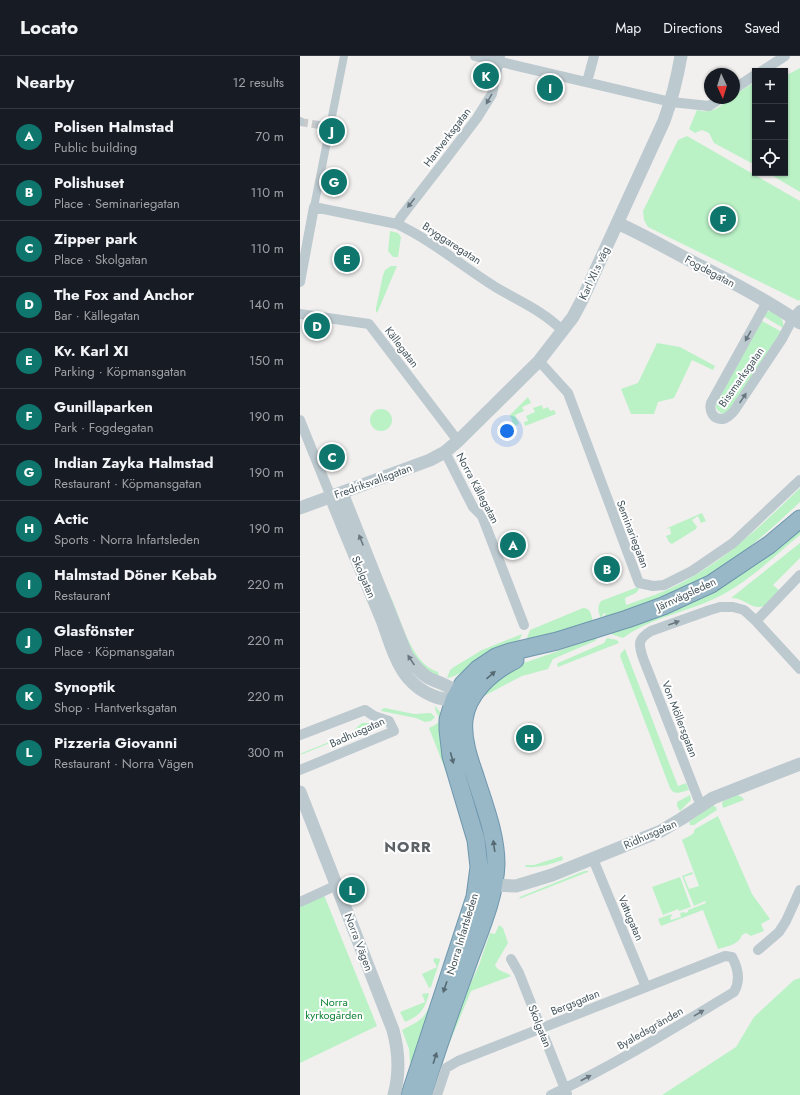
<!DOCTYPE html>
<html lang="en">
<head>
<meta charset="utf-8">
<style>
  :root { --surface:#171b24; --page:#20242c; --text:#f1f3f6; --muted:#9ea1a6; --line:#363941; --accent:#0f766e }
  body { margin:0; font-family:Jost,sans-serif; background:var(--page); color:var(--text) }
  .controls { position:absolute; right:12px; top:12px; display:grid; overflow:hidden; border-radius:0px; box-shadow:0 1px 3px #0004 }
  .controls button { width:36px; height:36px; display:grid; place-items:center; padding:0; border:0; border-bottom:1px solid var(--line); background:var(--surface); color:var(--text); font:20px sans-serif }
  .compass { position:absolute; left:404px; top:12px; width:36px; height:36px; border-radius:50%; background:var(--surface); box-shadow:0 1px 3px #0004; rotate:176deg }
  .you { position:absolute; left:207px; top:375px; width:14px; height:14px; margin:-10px; border:3px solid #fff; border-radius:50%; background:#1a73e8; box-shadow:0 0 0 6px #1a73e833 }
  .badge { display:grid; place-items:center; width:26px; height:26px; border-radius:50%; background:var(--accent); color:#fff; font-size:13px; font-weight:700 }
  .pin { position:absolute; translate:-50% -50%; border:2px solid #fff; box-shadow:0 1px 4px #0006 }
  .list { margin:0; padding:0; list-style:none }
  h2 { display:flex; justify-content:space-between; align-items:center; height:52px; margin:0; padding:0 16px; font-size:17px }
  h2 small { font-size:13px; font-weight:400; color:var(--muted) }
  .list li { display:grid; grid-template-columns:26px 1fr auto; gap:12px; align-items:center; box-sizing:border-box; height:56px; padding:0 16px; border-top:1px solid var(--line) }
  .list b { display:block; font-size:15px; white-space:nowrap }
  .list p { margin:0; font-size:13px; white-space:nowrap; color:var(--muted) }
  .list em { font-size:13px; font-style:normal; color:var(--muted) }
  .icon { flex:none; width:22px; height:22px; fill:none; stroke:currentColor; stroke-width:2; stroke-linecap:round; stroke-linejoin:round }
  .map { position:relative; flex:none; width:500px; height:1039px; overflow:hidden }
  header { display:flex; align-items:center; gap:24px; box-sizing:border-box; height:56px; padding:0 20px; background:var(--surface); border-bottom:1px solid var(--line) }
  header strong { font-size:19px }
  nav { display:flex; gap:22px; margin-inline-start:auto; font-size:14px }
  main { display:flex }
  aside { flex:1; background:var(--surface) }
  .map>svg:first-child { display:block }
</style>
</head>
<body>
<header>
<strong>Locato</strong>
<nav><a>Map</a><a>Directions</a><a>Saved</a></nav>
</header>
<main>
<aside>
<h2>Nearby<small>12 results</small></h2>
<ul class="list">
<li><span class="badge">A</span><div><b>Polisen Halmstad</b><p>Public building</p></div><em>70 m</em></li>
<li><span class="badge">B</span><div><b>Polishuset</b><p>Place · Seminariegatan</p></div><em>110 m</em></li>
<li><span class="badge">C</span><div><b>Zipper park</b><p>Place · Skolgatan</p></div><em>110 m</em></li>
<li><span class="badge">D</span><div><b>The Fox and Anchor</b><p>Bar · Källegatan</p></div><em>140 m</em></li>
<li><span class="badge">E</span><div><b>Kv. Karl XI</b><p>Parking · Köpmansgatan</p></div><em>150 m</em></li>
<li><span class="badge">F</span><div><b>Gunillaparken</b><p>Park · Fogdegatan</p></div><em>190 m</em></li>
<li><span class="badge">G</span><div><b>Indian Zayka Halmstad</b><p>Restaurant · Köpmansgatan</p></div><em>190 m</em></li>
<li><span class="badge">H</span><div><b>Actic</b><p>Sports · Norra Infartsleden</p></div><em>190 m</em></li>
<li><span class="badge">I</span><div><b>Halmstad Döner Kebab</b><p>Restaurant</p></div><em>220 m</em></li>
<li><span class="badge">J</span><div><b>Glasfönster</b><p>Place · Köpmansgatan</p></div><em>220 m</em></li>
<li><span class="badge">K</span><div><b>Synoptik</b><p>Shop · Hantverksgatan</p></div><em>220 m</em></li>
<li><span class="badge">L</span><div><b>Pizzeria Giovanni</b><p>Restaurant · Norra Vägen</p></div><em>300 m</em></li>
</ul>
</aside>
<div class="map">
<svg width="500" height="1039" viewBox="0 0 500 1039">
  <rect width="100%" height="100%" fill="#f2efef"/>
  <path fill="#baf2c6" d="M500 12V136L468 117H485V20Z
    M455 26V109L414 87 409 77 402 74 395 77 389 73 397 54C411 58 420 52 429 42H434V39Z
    M387 80 500 145V243L499 245 348 171 344 164 343 155 378 84Z
    M90 175 98 177 101 181 98 201H93L88 195Z
    M91 210H97L78 255 76 257V252L83 219 85 214Z
    M470 255C478 259 485 262 483 272L463 260 466 256Z
    M462 265 482 276 431 354 422 358 417 354 415 348Z
    M357 287 380 291 415 310 413 314 392 304 374 342 358 346 354 358H331L321 333 338 327Z
    M228 341 231 347 222 351 224 355 215 359 219 368 214 370 210 359Z
    M242 349 243 353 248 351 250 355 254 354 256 358 225 370 224 366 228 365 226 360 235 356 233 352Z
    M70 364a11 11 0 1 1 22 0a11 11 0 1 1-22 0Z
    M500 432V446C468 476 437 505 397 526 368 542 335 551 303 562L306 557H304L301 562C298 556 297 551 301 545L338 531 339 533 336 537 325 542 326 549C346 542 365 536 383 526 428 502 464 467 500 432Z
    M402 457 406 465 401 467 398 460 392 464 397 471 396 473 372 488 369 486 366 480 371 478 370 472 365 473Z
    M500 475V479C475 499 451 524 422 539 390 556 353 560 323 582L308 577 430 525 464 503Z
    M500 487V502L473 529 480 535C475 540 470 547 464 550 452 555 444 541 431 542Z
    M88 535C101 559 109 607 138 616L139 620 127 614 113 598Z
    M283 552C291 552 291 559 293 565L264 576 226 584 230 574Z
    M222 578C219 591 200 590 190 596 176 603 163 620 147 622L150 614 154 611 182 594Z
    M298 581 295 585 253 603 248 613 222 620 182 641 183 637 207 615 224 607Z
    M307 582 317 584 319 587 258 611 257 608 258 607 304 587Z
    M325 593 378 730 386 727 389 734 378 737 373 736 370 732 320 600 321 597Z
    M135 650 140 656 142 661 152 731 129 672C149 664 134 660 135 650Z
    M85 652 114 658 131 657 135 661 131 665 125 666 116 662 81 655 82 653Z
    M62 667H74L73 670 0 699 2 697 49 678Z
    M390 739 391 744 380 755 377 750V746Z
    M437 739 442 741 444 744 423 752 422 747 423 745Z
    M412 749 416 751 417 754 394 769H390L389 766Z
    M418 760 452 838 470 863 461 868 464 875 451 880 446 877 442 879C439 889 427 890 418 893L403 854 361 870 358 863 371 858 372 860 370 861 371 864 381 861 380 857 384 856 385 857 388 856V854L406 847 405 845 394 850 382 820 392 816 393 818 384 821 389 833 399 830 382 784 393 778 395 773Z
    M262 800 263 804C251 808 239 812 226 811L225 810 226 809H234Z
    M284 815H288V816L219 843 220 841Z
    M380 821 391 851 379 855 378 853 363 859 352 831Z
    M24 839 77 970 0 1007V850Z
    M199 869 203 872 208 887 195 909C198 916 205 915 211 920L171 935 149 988 144 993 149 976 179 909 190 877 195 878Z
    M156 873 113 1006 110 1007 109 993 102 974 117 966 123 961 129 952Z
    M135 902 140 903V904L131 931 129 932 122 918 137 911 133 904Z
    M500 922V1039H362L436 991 454 961 494 924Z
    M128 937 129 938C124 954 121 959 105 966L100 956 125 946 122 938Z"/>
  <g fill="none" stroke-linecap="round" stroke-linejoin="round">
    <path stroke="#c7c9cb" stroke-width="8" stroke-dasharray="8 4" stroke-linecap="butt" d="M0 66 19 69"/>
    <g stroke="#6e97ad" stroke-width="19">
      <path id="trunk" d="M110 1039 175 841 179 811 176 784 151 700 148 674V664L154 644 163 628 178 613 196 601 210 596 257 585 327 563 363 550 411 528 469 489 500 463
        M123 1039C136 993 153 949 169 904 180 874 195 841 196 808 196 778 184 749 175 720 169 703 162 683 164 664 167 637 192 615 215 604"/>
    </g>
    <path stroke="#bcc9cf" stroke-width="8" d="M0 65V66
      M19 69 30 71
      M14 151 44 0"/>
    <path stroke="#bcc9cf" stroke-width="10" d="M175 0 371 46 409 50 421 42
      M462 15 485 0
      M287 26 294 0
      M434 33 455 19
      M97 168 101 161 146 103 177 62 192 38 200 0
      M0 226 14 151 97 168C133 185 163 211 197 232 221 246 243 255 263 275
      M467 246 411 347C409 355 413 364 423 363 428 362 431 358 434 355L482 283 493 262 500 254
      M0 258 69 268 158 385
      M239 305 268 337 339 527 353 530 364 529 392 515 433 487 500 424
      M0 364 31 441
      M145 396 173 451 182 460 224 569
      M456 565 500 519
      M0 679 65 654 74 660 89 665 94 675 0 714
      M401 750 343 602C338 587 338 583 351 575L410 554 420 551H433L444 554 456 565 500 613
      M293 803 346 931
      M0 846 37 829
      M458 894 479 876 486 865 500 834
      M211 903 219 917 267 1038
      M137 1039 146 1012 158 1005 425 900 432 901C438 912 441 924 434 936 374 972 315 1009 251 1039"/>
    <path stroke="#bcc9cf" stroke-width="13" d="M317 167C342 178 366 192 391 205 428 224 465 243 500 267
      M42 437 107 600C113 608 119 616 127 621 139 628 157 630 162 646
      M31 441C47 482 65 523 82 564 89 583 95 606 108 622 121 637 142 647 162 643
      M0 452 130 404 145 396 158 385 239 305 273 261 282 244 364 65C372 43 377 23 381 0
      M0 736 93 974C99 996 100 1017 94 1039
      M187 825 193 829 216 830 252 819 361 775 381 763 413 742 500 708"/>
    <use href="#trunk" stroke="#98b8c8" stroke-width="17"/>
  </g>
  <defs><path id="oneway-solid" d="M-6-.8H1V-3.2L6.5 0L1 3.2V.8H-6Z"/></defs>
  <g fill="#697880">
    <use href="#oneway-solid" transform="translate(189 43) rotate(120)"/>
    <use href="#oneway-solid" transform="translate(111 147) rotate(128)"/>
    <use href="#oneway-solid" transform="translate(448 280) rotate(119)"/>
    <use href="#oneway-solid" transform="translate(443 342) rotate(-56)"/>
    <use href="#oneway-solid" transform="translate(61 484) rotate(-112)"/>
    <use href="#oneway-solid" transform="translate(374 567) rotate(-20)"/>
    <use href="#oneway-solid" transform="translate(111 604) rotate(-124)"/>
    <use href="#oneway-solid" transform="translate(399 957) rotate(-31)"/>
    <use href="#oneway-solid" transform="translate(286 1022) rotate(-28)"/>
  </g>
  <g fill="#566a73">
    <use href="#oneway-solid" transform="translate(191 619) rotate(-41)"/>
    <use href="#oneway-solid" transform="translate(152 702) rotate(75)"/>
    <use href="#oneway-solid" transform="translate(194 790) rotate(-98)"/>
    <use href="#oneway-solid" transform="translate(145 931) rotate(109)"/>
    <use href="#oneway-solid" transform="translate(135 1002) rotate(-72)"/>
  </g>
  <g text-anchor="middle" stroke-width="4" stroke-linejoin="round" paint-order="stroke">
    <g font-size="11" fill="#46565e" stroke="#fff">
      <text transform="translate(147 81) rotate(-53)" y="4">Hantverksgatan</text>
      <text transform="translate(152 187) rotate(33)" y="4">Bryggaregatan</text>
      <text transform="translate(410 215) rotate(28)" y="4">Fogdegatan</text>
      <text transform="translate(294 217) rotate(-65)" y="4">Karl XI:s väg</text>
      <text transform="translate(102 291) rotate(53)" y="4">Källegatan</text>
      <text transform="translate(441 321) rotate(-55)" y="4">Bissmarksgatan</text>
      <text transform="translate(73 425) rotate(-20)" y="4">Fredriksvallsgatan</text>
      <text transform="translate(178 432) rotate(62)" y="4">Norra Källegatan</text>
      <text transform="translate(333 478) rotate(69)" y="4">Seminariegatan</text>
      <text transform="translate(64 521) rotate(67)" y="4">Skolgatan</text>
      <text transform="translate(386 538) rotate(-25)" y="4">Järnvägsleden</text>
      <text transform="translate(380 663) rotate(69)" y="4">Von Möllersgatan</text>
      <text transform="translate(57 676) rotate(-24)" y="4">Badhusgatan</text>
      <text transform="translate(350 778) rotate(-24)" y="4">Ridhusgatan</text>
      <text transform="translate(331 862) rotate(67)" y="4">Vattugatan</text>
      <text transform="translate(162 878) rotate(-73)" y="4">Norra Infartsleden</text>
      <text transform="translate(59 886) rotate(69)" y="4">Norra Vägen</text>
      <text transform="translate(275 946) rotate(-22)" y="4">Bergsgatan</text>
      <text transform="translate(240 970) rotate(68)" y="4">Skolgatan</text>
      <text transform="translate(350 972) rotate(-30)" y="4">Byaledsgränden</text>
    </g>
    <g font-size="11" fill="#118436" stroke="#fff">
      <text x="34" y="950">Norra<tspan x="34" dy="13">kyrkogården</tspan></text>
    </g>
    <g font-size="15" font-weight="bold" letter-spacing="1" fill="#5b6164" stroke="#fff">
      <text x="108" y="796">NORR</text>
    </g>
  </g>
</svg>
<div class="controls">
<button>+</button>
<button>−</button>
<button><svg class="icon" aria-label="locate" viewBox="0 0 24 24"><circle cx="12" cy="12" r="6"/><path d="M12 2v4M12 18v4M2 12h4M18 12h4"/></svg></button>
</div>
<svg class="compass" viewBox="-18 -18 36 36"><path d="M0-13l5 13h-10z" fill="#e53935"/><path d="M0 13l5-13h-10z" fill="#9ea1a6"/></svg>
<div class="you"></div>
<div class="pin badge" style="left:213px;top:489px">A</div>
<div class="pin badge" style="left:307px;top:513px">B</div>
<div class="pin badge" style="left:32px;top:401px">C</div>
<div class="pin badge" style="left:17px;top:270px">D</div>
<div class="pin badge" style="left:47px;top:203px">E</div>
<div class="pin badge" style="left:423px;top:163px">F</div>
<div class="pin badge" style="left:34px;top:126px">G</div>
<div class="pin badge" style="left:229px;top:682px">H</div>
<div class="pin badge" style="left:250px;top:32px">I</div>
<div class="pin badge" style="left:32px;top:75px">J</div>
<div class="pin badge" style="left:186px;top:20px">K</div>
<div class="pin badge" style="left:52px;top:834px">L</div>
</div>
</main>
</body>
</html>
